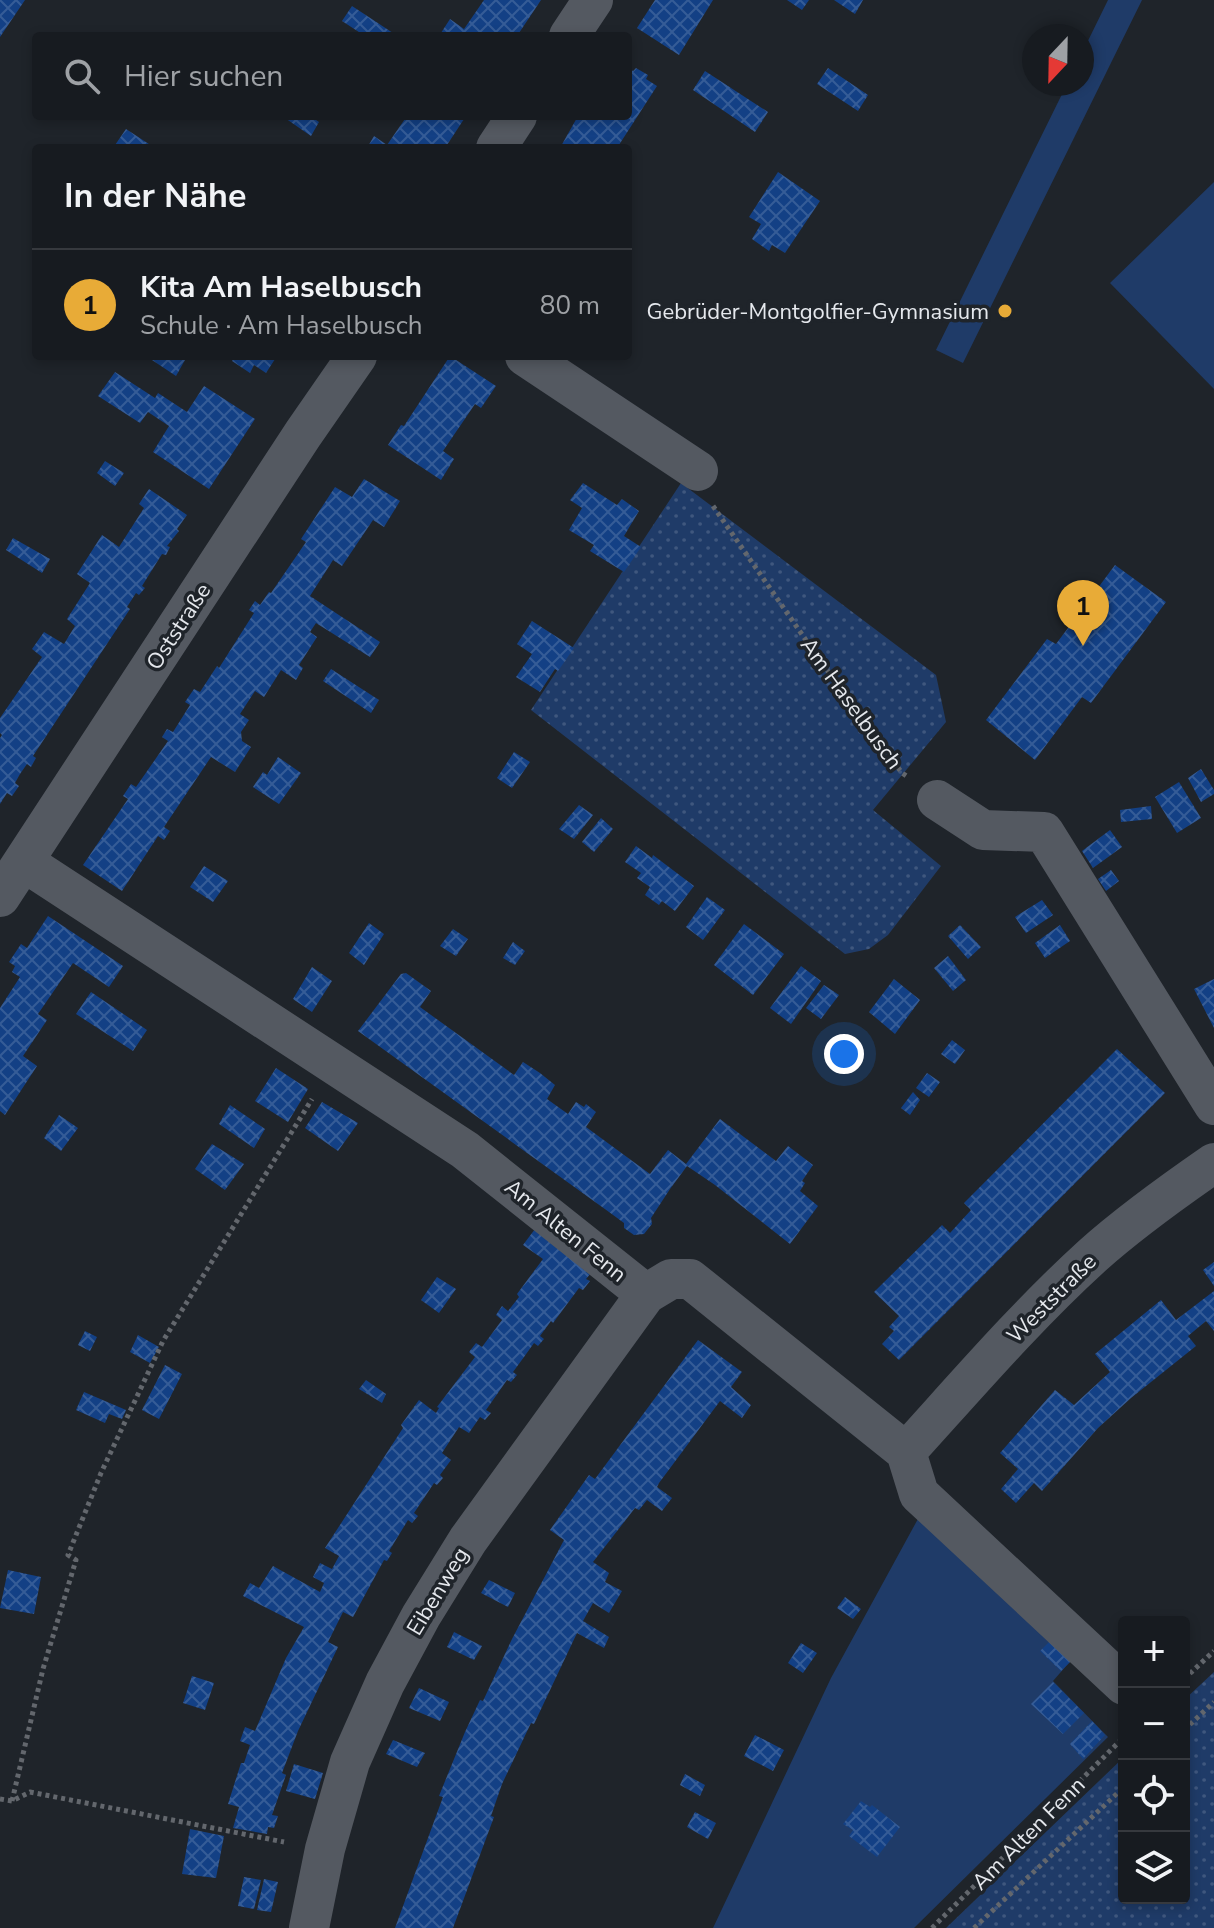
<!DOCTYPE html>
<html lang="de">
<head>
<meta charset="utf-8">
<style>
  :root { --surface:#171b20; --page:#24282d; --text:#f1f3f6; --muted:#9ea1a5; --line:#36393e; --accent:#e8ab37 }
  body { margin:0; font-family:"Nunito Sans",sans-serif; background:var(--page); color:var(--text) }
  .controls { position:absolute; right:24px; bottom:24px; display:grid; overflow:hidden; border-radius:8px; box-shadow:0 4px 12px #0003 }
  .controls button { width:72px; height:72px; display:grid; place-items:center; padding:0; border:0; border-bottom:2px solid var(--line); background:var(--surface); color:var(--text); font:40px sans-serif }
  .compass { position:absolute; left:1022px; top:24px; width:72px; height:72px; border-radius:50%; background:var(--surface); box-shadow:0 4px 12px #0003; rotate:202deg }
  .you { position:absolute; left:844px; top:1054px; width:28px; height:28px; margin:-20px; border:6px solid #fff; border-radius:50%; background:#1a73e8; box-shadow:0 0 0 12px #1a73e833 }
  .badge { display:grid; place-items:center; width:52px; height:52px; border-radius:50%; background:var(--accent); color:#111; font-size:26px; font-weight:700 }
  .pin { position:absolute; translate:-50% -66px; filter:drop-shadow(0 2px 4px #0008) }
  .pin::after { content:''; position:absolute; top:42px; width:28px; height:24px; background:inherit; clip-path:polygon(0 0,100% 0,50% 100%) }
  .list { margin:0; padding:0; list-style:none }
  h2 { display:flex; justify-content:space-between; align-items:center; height:104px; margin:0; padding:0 32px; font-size:34px }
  h2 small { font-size:26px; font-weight:400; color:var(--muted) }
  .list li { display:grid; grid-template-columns:52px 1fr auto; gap:24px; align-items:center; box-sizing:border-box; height:112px; padding:0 32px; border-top:2px solid var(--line) }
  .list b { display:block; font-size:30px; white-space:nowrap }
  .list p { margin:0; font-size:26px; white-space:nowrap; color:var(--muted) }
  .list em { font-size:26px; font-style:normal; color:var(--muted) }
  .icon { flex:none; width:44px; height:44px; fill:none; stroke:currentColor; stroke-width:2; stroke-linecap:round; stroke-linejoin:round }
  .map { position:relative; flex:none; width:1214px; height:1928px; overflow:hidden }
  .search { position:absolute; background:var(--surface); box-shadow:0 4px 12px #0003; left:32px; top:32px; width:600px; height:88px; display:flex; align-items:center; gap:20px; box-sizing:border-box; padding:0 28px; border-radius:8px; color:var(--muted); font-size:30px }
  .panel { position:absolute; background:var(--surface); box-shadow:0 4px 12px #0003; left:32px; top:144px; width:600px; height:216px; border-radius:8px }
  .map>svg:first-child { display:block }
</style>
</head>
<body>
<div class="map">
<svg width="1214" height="1928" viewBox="0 0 1214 1928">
  <defs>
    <pattern id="grass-dots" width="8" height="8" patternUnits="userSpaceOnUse" patternTransform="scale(2)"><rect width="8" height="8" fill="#1f3b68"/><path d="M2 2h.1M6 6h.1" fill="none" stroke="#3f577e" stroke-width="1.8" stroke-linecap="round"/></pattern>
    <pattern id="building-cross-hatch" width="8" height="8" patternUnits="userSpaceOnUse" patternTransform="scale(2)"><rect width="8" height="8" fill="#134085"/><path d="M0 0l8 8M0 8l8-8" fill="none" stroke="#355c97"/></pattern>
  </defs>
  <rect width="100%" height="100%" fill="#1f242a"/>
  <path fill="url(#grass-dots)" d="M681 483 936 675 946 722 873 810 941 866 888 935 869 949 845 954 531 710Z
    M1214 1672V1928H946L1124 1757V1898H1184V1700Z"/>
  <path fill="#1f3b68" d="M1108 0H1142L963 363 936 350 1067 84H1082V53Z
    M1214 182V389L1110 283Z
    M919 1517 1074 1657 1053 1681 1108 1737 914 1928H713L831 1678Z"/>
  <path fill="url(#building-cross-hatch)" d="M0 0H25L0 37Z
    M484 0H541L517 36H439L450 19 464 29Z
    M655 0H713L679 55 637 28Z
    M787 0H809L802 10Z
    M834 0H863L855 14Z
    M352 6 393 33 392 36H365L342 21Z
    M628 68 633 71 636 68 648 75 646 79 657 86 617 148H560L578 116H628Z
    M828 68 868 95 858 111 817 84Z
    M705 71 768 112 755 132 693 90Z
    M282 116H310L319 122 311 136Z
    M407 116H466L445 148H367L374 136 387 145Z
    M126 129 155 148H113Z
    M778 172 820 201 785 253 772 245 769 251 752 239 761 224 749 217Z
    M146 356H179L185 360 176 376Z
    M235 356H277L266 373 254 365 250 373 232 361Z
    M450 356 496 386 481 408 475 404 443 451 454 459 441 480 388 445 401 425 404 426Z
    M115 372 155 398 158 393 187 412 204 386 255 419 209 489 153 452 169 426 148 412 140 423 98 396Z
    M105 461 124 473 115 486 97 473Z
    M364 479 400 501 384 527 373 520 342 566 333 560 310 596 380 642 370 657 316 623 310 632 317 637 299 665 303 668 296 680 281 670 264 697 255 691 240 714 249 720 241 732 242 741 251 747 235 772 211 757 164 827 170 831 164 840 158 836 122 891 83 865 128 799 123 796 131 784 136 787 168 741 162 737 167 729 173 732 190 705 185 702 194 689 200 692 217 666 219 668 254 613 249 610 255 601 260 605 269 592 271 593 306 542 301 539 335 487 352 497Z
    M583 483 617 505 622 499 639 511 624 536 641 547 624 572 590 551 594 545 569 530 582 508 570 500Z
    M149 489 187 515 177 529 179 531 167 546 170 547 166 555 162 554 142 586 145 588 139 595 136 593 127 607 130 609 33 756 36 758 31 767 27 764 20 774 15 783 19 786 12 796 7 793 0 804V738L2 735 0 733V718L42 657 32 649 44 632 64 644 75 626 67 619 90 583 77 574 102 535 119 547 144 508 139 504Z
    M13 538 50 559 42 573 6 550Z
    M1115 565 1166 602 1091 703 1082 697 1035 760 986 720 1047 639 1056 644Z
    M532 621 574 648 558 671 555 669 540 692 516 677 532 654 517 644Z
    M331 669 379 700 371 713 323 681Z
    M514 752 530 762 512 788 497 778Z
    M278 757 301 773 279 804 253 787 263 772 267 775Z
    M1201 769 1214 790V794L1201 802 1188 778Z
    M1179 782 1201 818 1177 833 1155 797Z
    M579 805 593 815 574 839 559 829Z
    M1151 806 1152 819 1121 822 1120 810Z
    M601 818 613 829 594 852 582 842Z
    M1110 830 1122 847 1093 868 1082 851Z
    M636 846 652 858 653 855 694 886 675 911 662 901 659 905 645 895 650 887 637 878 641 873 625 862Z
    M204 866 228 881 213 902 190 887Z
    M1111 870 1119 881 1106 891 1098 879Z
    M707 897 725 910 703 940 686 927Z
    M1042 900 1053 915 1026 933 1015 917Z
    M48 916 123 966 109 987 73 963 38 1014 47 1020 23 1056 37 1066 5 1115 0 1111V1008L20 977 12 972 15 966 9 962 21 944 27 948Z
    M369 923 384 934 364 965 349 953Z
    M744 924 784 954 753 995 714 965Z
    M960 925 981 947 968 959 948 936Z
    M1060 925 1070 941 1045 958 1035 943Z
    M453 929 468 939 456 956 440 946Z
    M513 942 525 951 515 965 503 958Z
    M948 956 966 980 953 991 934 968Z
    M801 966 821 981 791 1024 770 1008Z
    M312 967 332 981 312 1012 293 999Z
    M406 973 431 991 420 1007 514 1075 523 1062 540 1073 555 1085 547 1099 568 1114 576 1102 584 1107 586 1104 596 1112 586 1127 650 1174 668 1150 686 1164 720 1119 776 1161 788 1146 813 1165 802 1181 805 1183 800 1191 818 1206 790 1244 715 1185 687 1166 670 1189 651 1218 652 1224 644 1234 634 1235 624 1228V1223L609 1212 358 1031 401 974Z
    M894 979 920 1000 895 1034 869 1012Z
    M1214 979V1028L1194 989Z
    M824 985 839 995 821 1019 806 1008Z
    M91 992 147 1030 133 1051 76 1014Z
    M952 1040 965 1050 955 1064 941 1054Z
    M1117 1049 1165 1093 899 1360 882 1344 894 1331 889 1327 899 1316 874 1292 942 1225 950 1233 971 1210 964 1203Z
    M276 1068 308 1089 288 1122 255 1101Z
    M927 1073 940 1082 929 1097 916 1088Z
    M913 1092 920 1100 910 1115 901 1108Z
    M322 1102 358 1123 338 1151 305 1128Z
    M230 1105 265 1129 254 1148 219 1124Z
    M59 1115 78 1128 61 1151 44 1138Z
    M212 1144 244 1164 225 1190 195 1169Z
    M535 1229 591 1273 586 1279 590 1281 583 1290 579 1288 553 1323 551 1321 540 1336 544 1339 538 1346 534 1343 524 1357 513 1372 517 1375 511 1382 507 1380 486 1410 491 1413 485 1420 480 1417 469 1433 459 1427 442 1453 451 1460 440 1475 443 1478 437 1485 434 1483 414 1513 418 1516 412 1523 408 1520 389 1551 392 1553 387 1561 384 1560 353 1617 343 1612 328 1642 338 1647 298 1731 282 1773 286 1775 272 1815 278 1816 274 1828 268 1827 267 1834 233 1828 239 1807 228 1804 241 1763H244L250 1745 240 1741 245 1727 255 1731 286 1658 304 1627 243 1596 250 1583 259 1588 273 1566 320 1592 324 1583 313 1577 320 1563 332 1569 339 1556 325 1548 403 1428 401 1425 419 1400 436 1413 439 1408 437 1407 475 1357 469 1352 476 1343 482 1347 502 1320 496 1315 502 1306 508 1311 519 1297 517 1294 543 1259 523 1245Z
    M1214 1262V1286L1203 1270Z
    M437 1277 456 1289 439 1313 421 1300Z
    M1214 1291V1331L1206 1321 1188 1336 1196 1346 1131 1398 1098 1428 1042 1491 1034 1483 1016 1503 1001 1489 1018 1469 1000 1453 1055 1390 1074 1405 1110 1372 1095 1354 1161 1300 1176 1320Z
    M85 1331 97 1337 90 1351 78 1345Z
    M138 1335 159 1347 150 1363 130 1352Z
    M698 1340 742 1372 731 1387 751 1405 742 1418 720 1401 659 1483 657 1487 672 1498 662 1511 647 1500 639 1510 635 1508 593 1562 609 1573 605 1582 622 1591 609 1613 593 1603 583 1621 609 1637 604 1648 577 1633 534 1724 531 1723 502 1784 491 1816 494 1817 453 1928H395L443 1797 439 1796 465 1732 480 1700 483 1701 512 1639 564 1540 550 1530 589 1475 595 1479Z
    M165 1365 182 1374 159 1419 142 1410Z
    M366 1380 386 1394 382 1403 359 1389Z
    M84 1392 126 1410 122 1419 109 1414 105 1423 76 1410Z
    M8 1570 41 1577 34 1614 0 1608Z
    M489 1580 515 1593 508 1607 481 1593Z
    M845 1597 861 1609 853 1619 837 1608Z
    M454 1632 482 1646 474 1660 447 1647Z
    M1053 1638 1074 1658 1061 1671 1040 1651Z
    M801 1643 817 1653 803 1673 788 1663Z
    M192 1676 214 1683 205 1710 183 1703Z
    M1053 1682 1084 1713 1063 1734 1031 1704Z
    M419 1688 449 1702 440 1721 409 1708Z
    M1092 1721 1105 1735 1083 1759 1070 1744Z
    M755 1735 784 1750 773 1771 744 1756Z
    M393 1740 425 1753 417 1767 386 1754Z
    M294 1764 323 1773 315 1799 286 1791Z
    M685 1774 705 1785 700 1796 680 1785Z
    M861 1801 870 1807 872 1805 900 1827 877 1857 849 1836 853 1830 843 1824Z
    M695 1812 716 1823 708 1839 687 1827Z
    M190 1829 224 1836 216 1878 182 1874Z
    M244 1877 261 1880 254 1909 238 1906Z
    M264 1879 278 1882 271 1912 257 1910Z"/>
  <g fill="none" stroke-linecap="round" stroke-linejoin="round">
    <path stroke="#63676d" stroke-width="5" stroke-dasharray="4 4" stroke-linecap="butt" d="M713 506 819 659 902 773 908 777
      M1184 1679 1214 1651
      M1184 1730 1214 1702
      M0 1799 12 1801 30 1792 284 1842
      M12 1801 43 1669 76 1560 68 1555 101 1473 163 1341 312 1099
      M932 1928 1124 1737
      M974 1928 1124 1787"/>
    <path stroke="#545961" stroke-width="40" d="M569 36 593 0
      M496 148 517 116
      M525 356 698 471
      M937 800 983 830 1044 832 1214 1105
      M24 862 465 1150 646 1294
      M0 897 303 434 357 356
      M906 1452C966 1386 1025 1317 1092 1256 1130 1222 1172 1192 1214 1163
      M309 1928 325 1849 350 1762 385 1683 421 1616 468 1540 646 1294 671 1279H690L906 1452 919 1494 1124 1685"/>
  </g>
  <circle fill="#e8ab37" stroke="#1f242a" stroke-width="3" cx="1005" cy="311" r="8"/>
  <g text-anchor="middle" stroke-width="7" stroke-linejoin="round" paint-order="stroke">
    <g font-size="22" fill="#e5e8ed" stroke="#1f242a" text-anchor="end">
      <text x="989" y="319">Gebrüder-Montgolfier-Gymnasium</text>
    </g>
    <g font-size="22" fill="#e5e8ed" stroke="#1f242a">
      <text transform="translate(178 626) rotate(-57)" y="8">Oststraße</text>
      <text transform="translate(852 703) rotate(54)" y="8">Am Haselbusch</text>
      <text transform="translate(566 1230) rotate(39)" y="8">Am Alten Fenn</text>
      <text transform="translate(1051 1298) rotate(-45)" y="8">Weststraße</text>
      <text transform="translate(437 1591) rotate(-59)" y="8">Eibenweg</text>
      <text transform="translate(1028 1833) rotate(-45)" y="8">Am Alten Fenn</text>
    </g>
  </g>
</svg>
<div class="controls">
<button>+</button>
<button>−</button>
<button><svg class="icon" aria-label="locate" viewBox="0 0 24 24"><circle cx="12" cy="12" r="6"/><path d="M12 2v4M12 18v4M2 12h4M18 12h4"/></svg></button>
<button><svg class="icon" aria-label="layers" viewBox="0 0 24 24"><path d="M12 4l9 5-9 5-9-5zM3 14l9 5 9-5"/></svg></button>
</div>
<svg class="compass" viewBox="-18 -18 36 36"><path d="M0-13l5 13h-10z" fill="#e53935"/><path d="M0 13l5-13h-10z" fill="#9ea1a5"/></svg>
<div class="you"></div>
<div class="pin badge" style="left:1083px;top:646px">1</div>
<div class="search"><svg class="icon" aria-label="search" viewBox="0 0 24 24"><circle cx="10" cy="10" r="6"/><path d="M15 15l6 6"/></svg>Hier suchen</div>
<section class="panel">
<h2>In der Nähe<small></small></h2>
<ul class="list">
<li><span class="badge">1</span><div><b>Kita Am Haselbusch</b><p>Schule · Am Haselbusch</p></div><em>80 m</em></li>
</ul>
</section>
</div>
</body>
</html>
